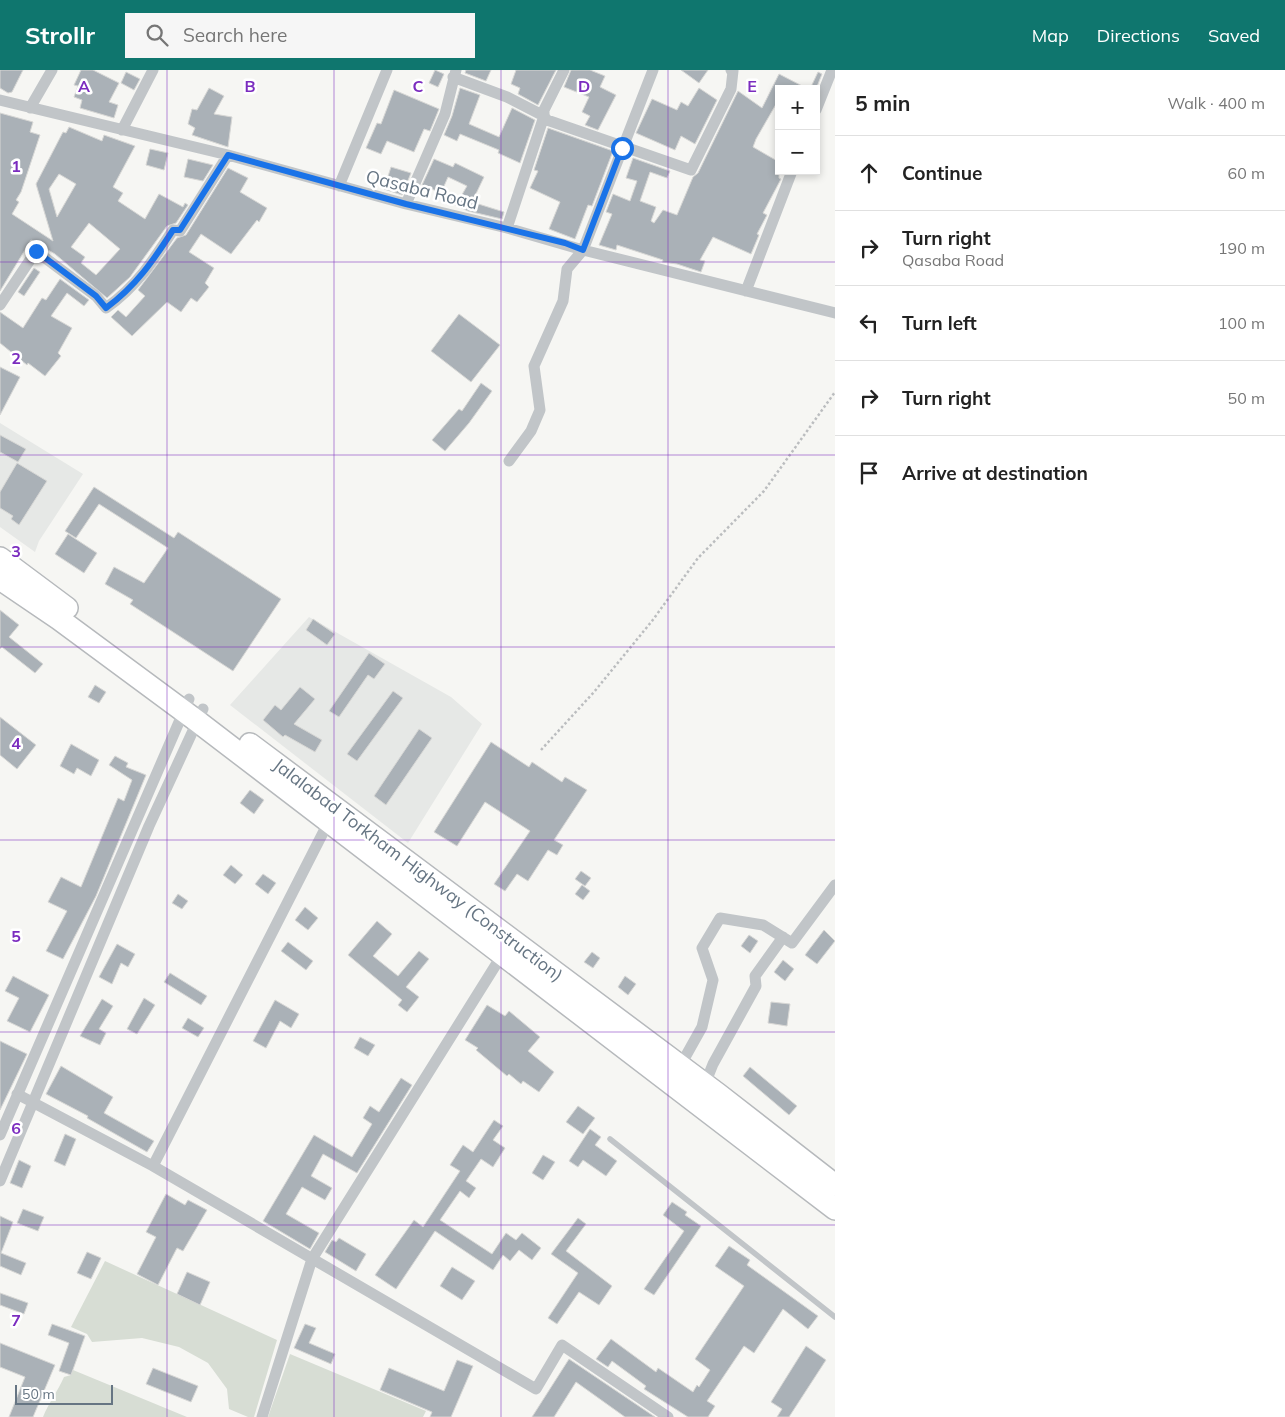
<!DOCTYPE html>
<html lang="en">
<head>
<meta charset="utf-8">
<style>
  :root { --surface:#fff; --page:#f6f6f6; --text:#222; --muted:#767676; --line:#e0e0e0; --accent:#0f766e }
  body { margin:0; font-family:Mulish,sans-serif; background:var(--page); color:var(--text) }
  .controls { position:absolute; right:15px; top:15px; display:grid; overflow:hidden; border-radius:0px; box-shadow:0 2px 8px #0003 }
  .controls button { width:45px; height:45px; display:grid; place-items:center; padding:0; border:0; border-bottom:1px solid var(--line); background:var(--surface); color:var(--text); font:25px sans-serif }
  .scale { position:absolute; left:15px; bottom:12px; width:98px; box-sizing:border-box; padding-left:5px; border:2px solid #667583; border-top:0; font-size:14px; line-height:18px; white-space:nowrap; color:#667583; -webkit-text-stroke:4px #fff; paint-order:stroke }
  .stop { position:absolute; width:15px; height:15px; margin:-11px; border:4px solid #1a73e8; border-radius:50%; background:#fff }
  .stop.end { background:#1a73e8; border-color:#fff; box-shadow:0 1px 5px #0008 }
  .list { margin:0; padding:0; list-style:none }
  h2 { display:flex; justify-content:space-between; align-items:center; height:65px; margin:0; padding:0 20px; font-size:21px }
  h2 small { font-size:16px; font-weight:400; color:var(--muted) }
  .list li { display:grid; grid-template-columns:32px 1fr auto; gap:15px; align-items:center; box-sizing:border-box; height:75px; padding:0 20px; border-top:1px solid var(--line) }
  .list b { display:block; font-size:19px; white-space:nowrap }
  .list p { margin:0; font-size:16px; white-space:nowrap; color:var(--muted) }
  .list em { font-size:16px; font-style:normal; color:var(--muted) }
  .icon { flex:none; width:28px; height:28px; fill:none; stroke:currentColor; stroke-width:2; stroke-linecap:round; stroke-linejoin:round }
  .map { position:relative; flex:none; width:835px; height:1347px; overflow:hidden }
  header { display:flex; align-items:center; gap:30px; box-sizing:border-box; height:70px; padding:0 25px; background:var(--accent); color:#fff }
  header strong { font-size:24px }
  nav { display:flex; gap:28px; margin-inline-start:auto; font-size:18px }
  .search { width:350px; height:45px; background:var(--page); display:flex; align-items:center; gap:12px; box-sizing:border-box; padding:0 18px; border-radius:0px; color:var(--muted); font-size:19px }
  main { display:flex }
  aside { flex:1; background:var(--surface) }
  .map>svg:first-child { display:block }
</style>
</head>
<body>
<header>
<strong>Strollr</strong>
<div class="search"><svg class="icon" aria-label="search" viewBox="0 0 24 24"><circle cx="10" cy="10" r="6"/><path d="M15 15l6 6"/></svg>Search here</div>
<nav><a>Map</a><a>Directions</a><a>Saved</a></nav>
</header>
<main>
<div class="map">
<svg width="835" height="1347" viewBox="0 0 835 1347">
  <rect width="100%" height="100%" fill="#f6f6f3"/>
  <path fill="#e6e8e6" d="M0 353 83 404 39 471 35 482 0 457Z
    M309 547 451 627 482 654 408 773 230 635Z"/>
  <path fill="#d7ddd4" d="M105 1191 277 1270 254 1347H248L229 1339 227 1319 208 1293 179 1277 142 1268 92 1272 87 1264 71 1257Z
    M290 1284 426 1341 423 1347H268Z
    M73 1300 187 1347H43C49 1332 58 1321 64 1307L71 1305Z"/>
  <path fill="#aab1b7" stroke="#d7d7d5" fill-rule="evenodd" d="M0 0H23L12 22 8 23 0 18Z
    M81 0H93L119 13 109 32 118 35 114 48 80 38 82 30 74 27 78 16 74 15Z
    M435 0 444 4 438 17 429 13Z
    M466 0H491L486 11 465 3Z
    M516 0H556L538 35 518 24 520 18 511 14Z
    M571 0H590L605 6 600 17 616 25 598 60 585 55 590 46 582 42 589 27 564 17Z
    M681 0H708L699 13Z
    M126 2 140 9 134 20 121 13Z
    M818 2 822 4 816 19H810Z
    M779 4 808 19H779V29L756 69 753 77 779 92V108L781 109 763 143 767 145 757 164 759 165 751 184 713 167 700 190 705 191 701 202 677 194 662 192 663 190 617 175 616 180 599 175 612 144 606 142 613 124 630 131 637 111 626 108 633 88 670 101 667 108 650 102 640 131 656 137 651 151 654 153 663 140 677 145 693 107 698 103 738 21 762 38Z
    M209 18 224 26 214 44 232 47 228 77 192 65 195 58 188 54 192 39 197 40Z
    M460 18 480 25 469 54 499 67 512 38 535 50 520 93 498 83 499 80 460 64 457 71 444 65 452 46Z
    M699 18 717 30 695 74 681 66 675 80 636 63 652 29 677 40 681 32 688 36Z
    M394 20 439 39 430 61 424 59 414 82 387 71 381 84 366 78 377 53 381 54Z
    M0 43 33 52 30 62 40 65 21 122 16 130 19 132 12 144 53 171 36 114 63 62 66 63 69 57 102 71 104 65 135 76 113 117 123 123 118 131 145 149 159 124 183 137 185 133 188 135 176 153 167 156 130 207 107 228 55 184 31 170 0 221ZM59 104 76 114 57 147 49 119ZM89 153 120 179 96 205 81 193 85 187 71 177Z
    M548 58 613 81 592 136 588 135 575 169 549 159 560 132 530 118 538 101 534 100Z
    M150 79 168 83 164 100 146 95Z
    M188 89 213 95 203 111 184 107Z
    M434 89 453 97 455 93 484 107 472 132 504 142 502 149 468 141 445 130 448 124 460 128 467 116 448 107 441 123 422 115Z
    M391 97 411 103 402 125 384 119Z
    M228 98 248 108 240 122 267 138 259 152 257 150 231 184 201 164 189 182 214 198 205 213 209 217 197 232 191 228 181 242 167 232 132 266 111 247 118 240 126 247 145 226 138 220 177 168 186 165Z
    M34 198 40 202 24 226 18 222Z
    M60 209 89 230 84 236 67 223 51 246 72 258 58 283 61 286 45 306 28 293 27 295 0 273V242L23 258 42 228 46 230Z
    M459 244 500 275 471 312 431 281Z
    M0 297 20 307 0 345Z
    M481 313 492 321 469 353 445 381 432 370 459 339 462 341Z
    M0 365 26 379 18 392 0 382Z
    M17 393 47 411 19 455 11 449 13 446 0 438V422Z
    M94 417 174 468 178 462 281 529 233 601 130 534 133 530 105 514 114 497 144 513 168 478 99 434 76 468 65 461Z
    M68 464 97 483 84 503 55 484Z
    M0 540 19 555 9 567 43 594 35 603 2 577 0 579Z
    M313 549 335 564 327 575 306 560Z
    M369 583 385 594 374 609 368 605 339 647 329 641Z
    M95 615 106 622 99 633 88 627Z
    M300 617 315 629 294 654 322 670 315 682 285 665 283 667 263 650 275 635 281 640Z
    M393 621 403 628 357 691 347 684Z
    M0 647 36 675 17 699 0 685Z
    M419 659 432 668 386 735 374 726Z
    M491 672 529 697 532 692 562 712 565 707 587 720 554 770 563 775 557 785 548 780 528 811 517 804 505 821 494 814 530 761 485 732 457 776 434 762Z
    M71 674 99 690 91 706 77 698 74 704 60 696Z
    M115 686 128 693 126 697 146 705 96 826 63 889 46 881 67 841 48 832 61 807 81 817 118 728 124 731 132 710 109 695Z
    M250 720 264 730 254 744 240 733Z
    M231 795 243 805 235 814 223 805Z
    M581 801 591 808 585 816 575 809Z
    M263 804 276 813 268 824 255 814Z
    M582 815 590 821 583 830 575 824Z
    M178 824 188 831 182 839 172 833Z
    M305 837 318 848 308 860 295 850Z
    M377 851 392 864 373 886 398 906 419 881 429 889 406 917 419 927 407 942 398 935 402 930 348 885Z
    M824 860 835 871 817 894 805 885Z
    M749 865 758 871 750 883 741 876Z
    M288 872 313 891 306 900 281 881Z
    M117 874 135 884 128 897 121 893 112 914 99 907Z
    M592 882 600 888 593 898 584 892Z
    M783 890 794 899 785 911 774 902Z
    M170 903 207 926 201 935 164 912Z
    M13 906 49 925 30 962 7 951 19 928 5 921Z
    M625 906 636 914 628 925 618 917Z
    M144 928 155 935 137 964 127 959Z
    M102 929 113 936 99 959 106 963 100 975 80 966Z
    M275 930 299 944 291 958 280 951 266 978 253 971Z
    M771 932 790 934 787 956 768 953Z
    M487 935 505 946 509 941 540 967 528 981 554 1002 539 1022 523 1011 521 1014 509 1004 507 1006 476 980 478 978 465 970Z
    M188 948 204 958 198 967 182 958Z
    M360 967 375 975 368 986 354 978Z
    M0 971 27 984 0 1040Z
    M61 996 113 1027 104 1043 154 1071 147 1082 87 1048 88 1046 46 1024Z
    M750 997 797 1036 789 1045 743 1006Z
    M401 1008 412 1015 357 1103 323 1084 311 1106 332 1118 325 1130 302 1117 286 1144 319 1163 310 1179 263 1151 314 1065 352 1087 372 1054 363 1048 370 1036 379 1042Z
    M578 1036 595 1048 583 1064 566 1052Z
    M494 1050 503 1056 493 1070 505 1078 493 1097 481 1089 466 1111 476 1118 469 1128 460 1121 440 1150 492 1184 506 1163 516 1170 522 1163 541 1178 532 1190 519 1180 510 1191 503 1185 493 1200 435 1161 396 1219 375 1205 414 1150 423 1157 460 1101 450 1095 463 1075 473 1082Z
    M590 1059 601 1067 595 1075 617 1091 606 1106 583 1090 578 1097 569 1091Z
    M65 1064 76 1069 65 1096 54 1091Z
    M543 1085 555 1092 543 1110 532 1103Z
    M19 1090 31 1096 22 1118 10 1113Z
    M166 1124 185 1135 188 1130 207 1140 183 1181 177 1178 158 1215 137 1204 156 1167 146 1162Z
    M672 1132 687 1142 685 1145 701 1156 654 1225 644 1219 684 1161 663 1145Z
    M23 1139 44 1147 38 1161 17 1153Z
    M0 1146 13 1152 1 1183 26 1193 21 1205 0 1196Z
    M578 1148 586 1154 566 1181 612 1216 599 1235 579 1222 557 1254 548 1248 578 1203 551 1184Z
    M339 1168 366 1184 356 1201 325 1182 332 1170 336 1172Z
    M729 1176 750 1190 747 1195 818 1246 808 1259 783 1239 754 1283 744 1276 707 1331 715 1336 708 1347H688L644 1319 646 1316 612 1291 608 1297 596 1289 611 1269 656 1302 658 1298 693 1322 697 1315 699 1317 710 1300 695 1289 744 1216 715 1196Z
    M87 1182 101 1188 91 1209 77 1203Z
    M452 1197 475 1211 462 1230 440 1216Z
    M187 1202 210 1212 200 1235 177 1224Z
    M0 1223 28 1233 24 1244 0 1235Z
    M52 1254 85 1266 71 1305 59 1301 69 1273 48 1265Z
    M305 1254 316 1258 309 1273 335 1284 331 1294 294 1278Z
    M0 1273 55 1295 33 1347H9L25 1307 0 1297Z
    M806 1276 826 1290 789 1347H777L782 1339 771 1332Z
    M569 1289 655 1347H625L576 1312 554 1347H532Z
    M457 1290 473 1296 451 1347H430L432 1342 380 1320 389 1298 444 1321Z
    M153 1298 198 1316 191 1332 146 1314Z"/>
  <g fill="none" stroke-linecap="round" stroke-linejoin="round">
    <g stroke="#b6b9bc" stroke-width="24">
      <path id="highway" d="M0 488 67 538
        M0 509 59 549 197 651 835 1139
        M250 674 718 1024 835 1115"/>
    </g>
    <path stroke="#bbbdbf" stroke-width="2.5" stroke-dasharray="2.5 2.5" stroke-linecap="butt" d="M541 680 594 622 652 551 698 488 764 421 835 322"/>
    <path stroke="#c1c5c8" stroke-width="5.5" d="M610 1069 835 1247"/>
    <path stroke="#c1c5c8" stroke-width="11" d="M453 7 507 27 544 46 547 50 691 100 731 19 733 1 731 0
      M0 30 228 85 406 134 507 158 583 180 835 243
      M30 38 52 0
      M816 40 832 0
      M122 60 153 0
      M339 116 387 0
      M406 134 445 44 456 0
      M507 158 544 46V40L564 0
      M746 221 792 101
      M0 235 36 181 96 226 106 238C137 216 153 191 173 160L180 161 228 85
      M509 391 531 361 540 340 534 296 563 231 567 199 583 180 653 0
      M679 998 702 957 713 910 702 878 720 848 763 855 792 873 835 815
      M705 1014 713 994 756 916 755 906 783 867
      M17 1024 153 1096 328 753
      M0 1065 189 629
      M153 1096 536 1319 562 1275 668 1347
      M0 1111 149 756 203 639
      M262 1347 312 1189 502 885"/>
    <use href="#highway" stroke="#fff" stroke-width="21"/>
  </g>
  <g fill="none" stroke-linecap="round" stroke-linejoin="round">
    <path stroke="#1a73e8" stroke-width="6" d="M36 181 96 226 106 238C136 216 153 191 173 160H180L228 85 406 134 565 173 583 180 622 78"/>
  </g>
  <path fill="none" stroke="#7b2cbf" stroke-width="1" stroke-opacity="0.55" d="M167 0V1347M334 0V1347M501 0V1347M668 0V1347M0 192H835M0 385H835M0 577H835M0 770H835M0 962H835M0 1155H835"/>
  <g text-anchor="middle" stroke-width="5" stroke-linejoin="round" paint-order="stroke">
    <g font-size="18" fill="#667583" stroke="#fff">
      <text transform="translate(422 120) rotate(14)" y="6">Qasaba Road</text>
      <text transform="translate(418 800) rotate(37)" y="6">Jalalabad Torkham Highway (Construction)</text>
    </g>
  </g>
  <g font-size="16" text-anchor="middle" font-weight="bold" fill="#7b2cbf" stroke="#fff" stroke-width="5" stroke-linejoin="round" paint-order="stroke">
    <text x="84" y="22">A</text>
    <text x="250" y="22">B</text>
    <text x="418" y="22">C</text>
    <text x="584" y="22">D</text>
    <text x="752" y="22">E</text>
    <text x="16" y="102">1</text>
    <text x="16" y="294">2</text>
    <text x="16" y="487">3</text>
    <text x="16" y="679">4</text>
    <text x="16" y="872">5</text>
    <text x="16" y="1064">6</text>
    <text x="16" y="1256">7</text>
  </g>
</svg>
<div class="controls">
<button>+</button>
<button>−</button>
</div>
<div class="scale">50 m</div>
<div class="stop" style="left:622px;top:78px"></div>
<div class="stop end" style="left:36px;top:181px"></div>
</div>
<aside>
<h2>5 min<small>Walk · 400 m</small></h2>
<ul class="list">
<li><svg class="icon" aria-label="ahead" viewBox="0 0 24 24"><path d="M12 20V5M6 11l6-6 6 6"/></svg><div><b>Continue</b></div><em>60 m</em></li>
<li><svg class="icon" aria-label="right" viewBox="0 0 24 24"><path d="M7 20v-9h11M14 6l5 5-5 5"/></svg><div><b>Turn right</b><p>Qasaba Road</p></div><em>190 m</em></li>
<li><svg class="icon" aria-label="left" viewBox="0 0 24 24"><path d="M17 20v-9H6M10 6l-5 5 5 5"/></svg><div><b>Turn left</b></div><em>100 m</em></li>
<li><svg class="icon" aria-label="right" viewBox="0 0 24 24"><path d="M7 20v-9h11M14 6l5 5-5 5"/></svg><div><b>Turn right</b></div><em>50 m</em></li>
<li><svg class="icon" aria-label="arrive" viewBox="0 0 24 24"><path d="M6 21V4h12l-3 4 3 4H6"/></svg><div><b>Arrive at destination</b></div></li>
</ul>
</aside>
</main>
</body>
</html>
